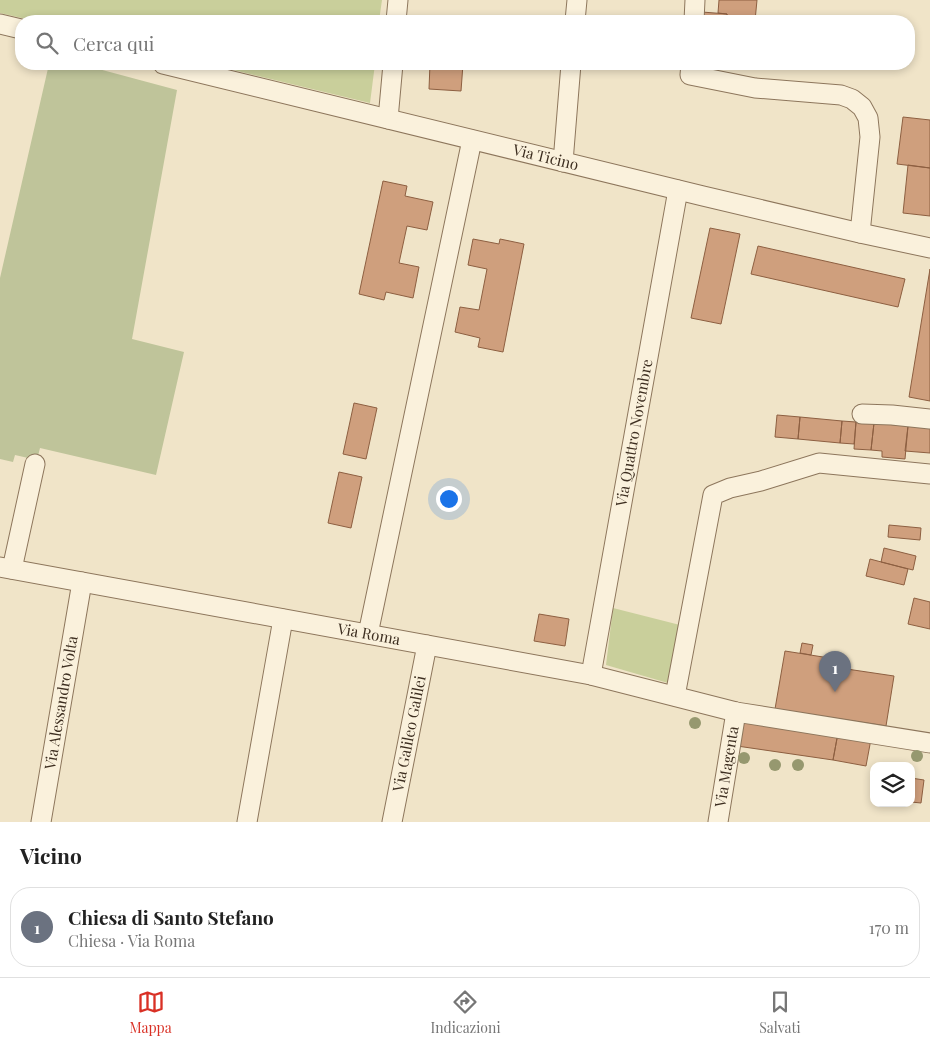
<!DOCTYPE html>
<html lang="it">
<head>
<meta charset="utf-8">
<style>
  :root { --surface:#fff; --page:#f6f6f6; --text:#222; --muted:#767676; --line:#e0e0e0; --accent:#d93025 }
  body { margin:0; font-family:"Playfair Display",serif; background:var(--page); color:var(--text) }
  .controls { position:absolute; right:15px; bottom:15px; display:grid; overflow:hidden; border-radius:10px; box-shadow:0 2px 8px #0003 }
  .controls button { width:45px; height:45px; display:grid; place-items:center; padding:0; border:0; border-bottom:1px solid var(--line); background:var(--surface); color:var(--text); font:25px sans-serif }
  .you { position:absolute; left:448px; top:498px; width:18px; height:18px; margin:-12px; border:4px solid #fff; border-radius:50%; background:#1a73e8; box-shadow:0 0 0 8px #1a73e833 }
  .badge { display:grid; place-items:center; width:32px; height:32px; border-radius:50%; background:var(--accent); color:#fff; font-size:16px; font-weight:700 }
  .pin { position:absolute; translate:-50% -41px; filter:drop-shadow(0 1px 2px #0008) }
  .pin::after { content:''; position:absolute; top:26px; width:18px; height:15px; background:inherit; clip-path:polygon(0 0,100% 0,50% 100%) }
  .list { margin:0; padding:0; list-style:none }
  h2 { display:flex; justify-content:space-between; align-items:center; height:65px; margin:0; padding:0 20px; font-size:21px }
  h2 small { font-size:16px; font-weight:400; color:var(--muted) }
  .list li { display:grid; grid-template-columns:32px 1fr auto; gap:15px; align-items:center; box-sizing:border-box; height:80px; margin:0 10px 10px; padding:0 10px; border:1px solid var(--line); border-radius:20px }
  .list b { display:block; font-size:19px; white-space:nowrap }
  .list p { margin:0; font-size:16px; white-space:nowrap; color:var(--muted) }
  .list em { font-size:16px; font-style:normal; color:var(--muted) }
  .icon { flex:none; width:28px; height:28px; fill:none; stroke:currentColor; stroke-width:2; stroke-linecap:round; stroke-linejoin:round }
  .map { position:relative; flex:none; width:930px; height:822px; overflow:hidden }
  .search { position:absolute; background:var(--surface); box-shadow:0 2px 8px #0003; left:15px; right:15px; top:15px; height:55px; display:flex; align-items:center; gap:12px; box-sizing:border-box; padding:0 18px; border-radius:20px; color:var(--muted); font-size:19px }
  .sheet { height:155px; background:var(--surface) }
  nav { display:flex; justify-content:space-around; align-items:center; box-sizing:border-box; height:70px; border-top:1px solid var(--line); background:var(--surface); font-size:14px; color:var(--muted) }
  nav a { display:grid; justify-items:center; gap:2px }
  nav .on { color:var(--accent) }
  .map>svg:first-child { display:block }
</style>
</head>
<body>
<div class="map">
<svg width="930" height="822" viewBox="0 0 930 822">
  <rect width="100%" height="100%" fill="#f0e4c8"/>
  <path fill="#c9cf9b" d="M0 0H382L379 21H35L0 13Z
    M209 64H375L370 103Z
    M613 608 680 625 668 683 606 665Z"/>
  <path fill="#bfc49a" d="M49 64H80L177 90 132 339 184 352 156 475 40 448 37 460 15 455 13 462 0 459V278Z"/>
  <path fill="#cf9f7d" stroke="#8d5f41" d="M719 0H757L755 21H727V14L718 13Z
    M702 12 727 14V21H701Z
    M430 64H463L461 91 429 89Z
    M903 117 930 120V168L897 164Z
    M908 165 930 168V216L903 213Z
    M383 181 407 186 405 196 433 202 427 230 407 226 399 263 419 267 413 298 386 292 384 300 359 294Z
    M710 228 740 234 721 324 691 318Z
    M473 239 499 244 500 239 524 244 503 352 478 347 480 338 455 332 460 307 479 310 487 269 468 265Z
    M758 246 905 279 898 307 751 274Z
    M930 269V401L909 397Z
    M354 403 377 408 366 459 343 454Z
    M777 415 800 417 798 439 775 437Z
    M800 417 842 421 840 443 798 439Z
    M842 421 856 422 854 444 840 443Z
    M856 422 874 423 871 450 854 449Z
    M874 423 908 426 905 459 882 457V451L871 450Z
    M908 426 930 428V453L905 451Z
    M339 472 362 477 351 528 328 523Z
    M889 525 921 528 920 540 888 537Z
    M884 548 916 556 913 570 881 562Z
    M870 559 908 569 904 585 866 576Z
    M914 598 930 602V629L908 624Z
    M539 614 569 619 565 646 534 641Z
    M802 643 813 645 811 655 800 653Z
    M785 651 842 660 840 668 894 676 886 726 775 709Z
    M740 719 838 733 833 760 737 746Z
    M838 733 871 739 866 766 833 760Z
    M911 778 924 780 921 803 911 802Z"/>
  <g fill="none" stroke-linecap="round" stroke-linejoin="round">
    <g stroke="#8d765c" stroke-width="21">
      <g id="minor">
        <path d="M396 21 398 0"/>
        <path d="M575 21 577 0"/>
        <path d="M694 21 695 0"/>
        <path d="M0 24 21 29"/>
        <path id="s1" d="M163 64 703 196 860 233 930 248"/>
        <path d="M691 64 690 75 755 88 841 95 852 99 862 107 868 118 870 137 860 233"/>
        <path d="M388 119 393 64"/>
        <path d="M563 162 571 64"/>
        <path d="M862 414 892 415 930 419"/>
        <path id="s2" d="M0 567 591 675 736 712 930 743"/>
        <path d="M12 569 35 464"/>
        <path d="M368 634 472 140"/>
        <path id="s3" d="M591 675 678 190"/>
        <path d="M675 696 713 495 730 488 761 481 819 463 930 474"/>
        <path id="s4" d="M41 822 82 582"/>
        <path d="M247 822 283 619"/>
        <path id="s5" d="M392 822 427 645"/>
        <path id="s6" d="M718 822 736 712"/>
      </g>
    </g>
    <use href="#minor" stroke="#faf1dc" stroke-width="19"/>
  </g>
  <g fill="#96986f">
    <circle cx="695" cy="723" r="6"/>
    <circle cx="917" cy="756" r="6"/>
    <circle cx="744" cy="758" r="6"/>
    <circle cx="775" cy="765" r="6"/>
    <circle cx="798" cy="765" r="6"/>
  </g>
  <g text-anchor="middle" stroke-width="5" stroke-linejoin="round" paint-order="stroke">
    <g font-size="15" fill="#3d2e20" stroke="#f7eed8">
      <text dy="5" stroke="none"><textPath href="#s1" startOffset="394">Via Ticino</textPath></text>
      <text dy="5" stroke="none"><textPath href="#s3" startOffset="246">Via Quattro Novembre</textPath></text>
      <text dy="5" stroke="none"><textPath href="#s2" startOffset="375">Via Roma</textPath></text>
      <text dy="5" stroke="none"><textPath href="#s4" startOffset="121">Via Alessandro Volta</textPath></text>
      <text dy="5" stroke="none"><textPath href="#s5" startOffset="90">Via Galileo Galilei</textPath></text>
      <text dy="5" stroke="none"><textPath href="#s6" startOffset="56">Via Magenta</textPath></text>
    </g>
  </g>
</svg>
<div class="controls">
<button><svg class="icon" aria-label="layers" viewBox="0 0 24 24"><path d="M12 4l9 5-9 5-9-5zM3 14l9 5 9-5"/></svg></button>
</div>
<div class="you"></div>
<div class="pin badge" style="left:835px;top:692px;background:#6b7280">1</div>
<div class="search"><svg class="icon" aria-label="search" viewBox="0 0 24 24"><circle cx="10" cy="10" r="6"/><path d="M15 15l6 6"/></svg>Cerca qui</div>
</div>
<section class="sheet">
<h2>Vicino<small></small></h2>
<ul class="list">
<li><span class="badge" style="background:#6b7280">1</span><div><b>Chiesa di Santo Stefano</b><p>Chiesa · Via Roma</p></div><em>170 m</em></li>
</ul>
</section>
<nav>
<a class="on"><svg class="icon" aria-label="map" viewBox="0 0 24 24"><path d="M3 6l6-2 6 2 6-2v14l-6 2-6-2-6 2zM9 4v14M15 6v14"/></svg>Mappa</a>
<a><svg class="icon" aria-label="directions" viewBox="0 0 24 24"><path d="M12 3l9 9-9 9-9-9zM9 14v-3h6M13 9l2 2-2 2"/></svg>Indicazioni</a>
<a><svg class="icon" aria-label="saved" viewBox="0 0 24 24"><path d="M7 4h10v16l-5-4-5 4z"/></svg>Salvati</a>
</nav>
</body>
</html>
